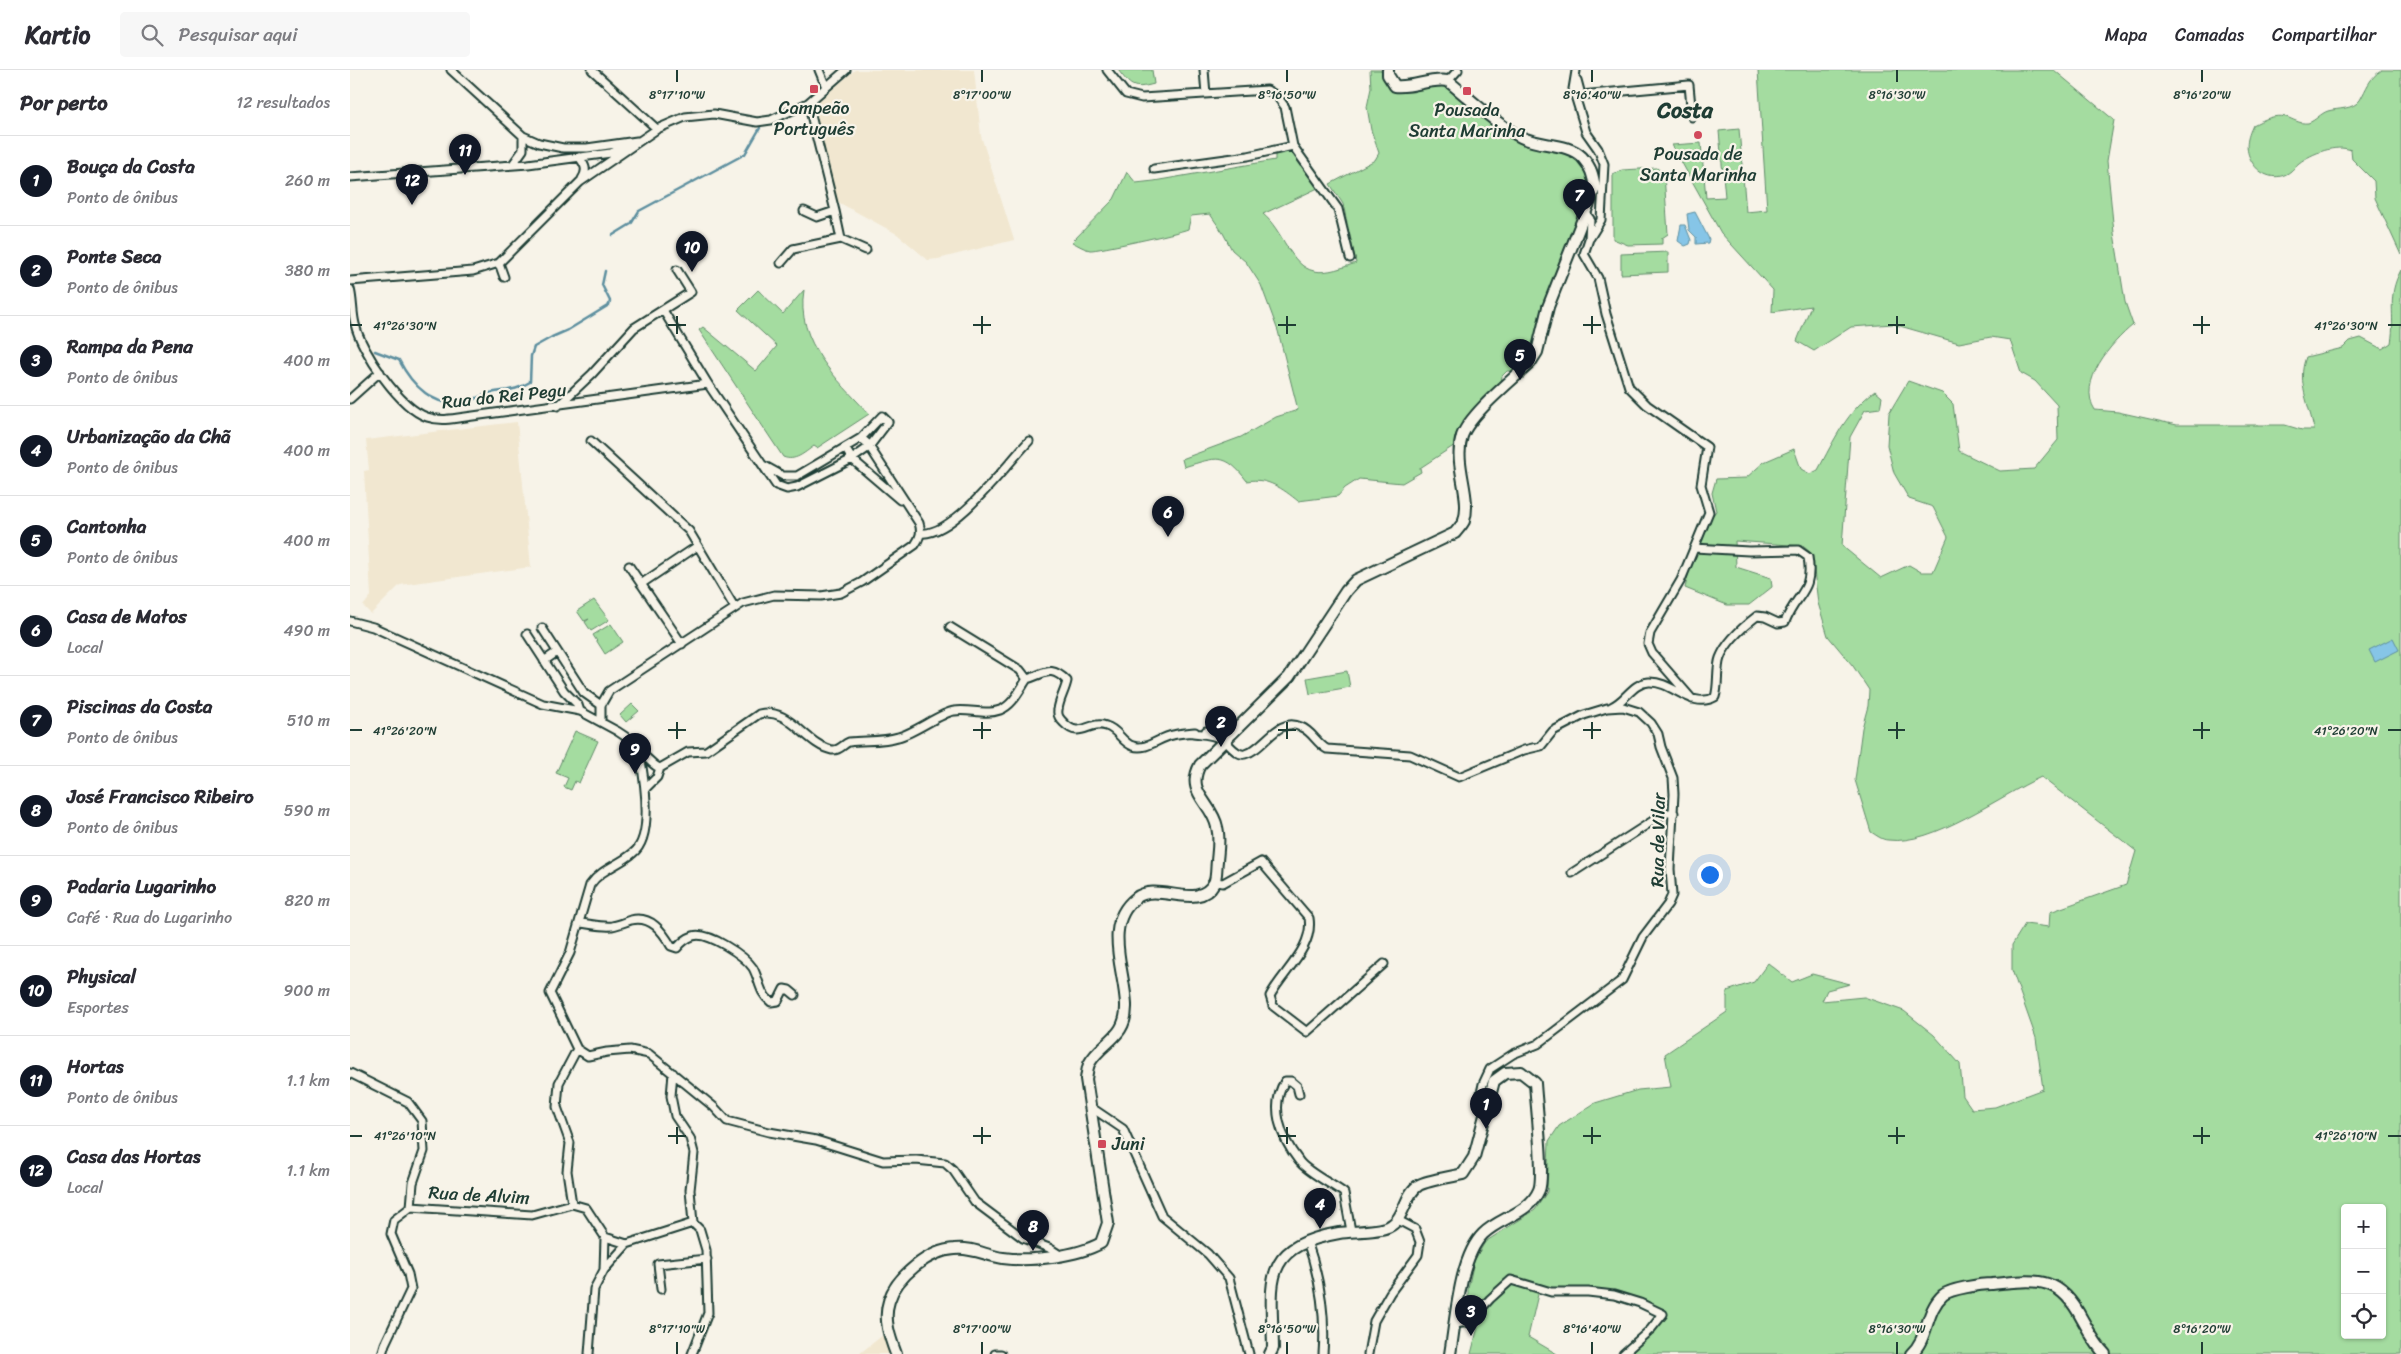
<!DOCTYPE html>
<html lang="pt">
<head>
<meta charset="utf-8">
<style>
  :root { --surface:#fff; --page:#f7f7f7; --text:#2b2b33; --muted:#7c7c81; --line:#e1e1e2; --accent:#111827 }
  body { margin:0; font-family:Sriracha,sans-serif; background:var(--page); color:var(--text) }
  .controls { position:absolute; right:15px; bottom:15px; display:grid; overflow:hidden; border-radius:5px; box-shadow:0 1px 4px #0004 }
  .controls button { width:45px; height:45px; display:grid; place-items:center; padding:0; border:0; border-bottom:1px solid var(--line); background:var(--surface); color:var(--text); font:25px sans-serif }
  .you { position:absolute; left:1359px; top:804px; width:18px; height:18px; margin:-12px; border:4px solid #fff; border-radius:50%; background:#1a73e8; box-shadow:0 0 0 8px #1a73e833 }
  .badge { display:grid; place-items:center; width:32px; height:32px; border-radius:50%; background:var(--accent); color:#fff; font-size:16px; font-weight:700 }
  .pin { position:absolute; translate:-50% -41px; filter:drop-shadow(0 1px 2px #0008) }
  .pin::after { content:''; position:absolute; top:26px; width:18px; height:15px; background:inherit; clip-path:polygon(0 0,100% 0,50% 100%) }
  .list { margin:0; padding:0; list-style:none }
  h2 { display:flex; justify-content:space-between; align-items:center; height:65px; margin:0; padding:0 20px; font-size:21px }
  h2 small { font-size:16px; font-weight:400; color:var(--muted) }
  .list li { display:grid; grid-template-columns:32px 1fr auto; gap:15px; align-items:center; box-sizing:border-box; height:90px; padding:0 20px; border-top:1px solid var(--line) }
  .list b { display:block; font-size:19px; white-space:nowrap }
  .list p { margin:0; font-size:16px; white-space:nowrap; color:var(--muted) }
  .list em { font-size:16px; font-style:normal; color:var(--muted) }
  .icon { flex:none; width:28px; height:28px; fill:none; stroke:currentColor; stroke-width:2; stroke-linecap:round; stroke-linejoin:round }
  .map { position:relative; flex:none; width:2051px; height:1284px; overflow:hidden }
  header { display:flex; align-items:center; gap:30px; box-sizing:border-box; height:70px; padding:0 25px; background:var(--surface); border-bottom:1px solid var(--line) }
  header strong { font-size:24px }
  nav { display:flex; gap:28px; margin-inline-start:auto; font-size:18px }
  .search { width:350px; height:45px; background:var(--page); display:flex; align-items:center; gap:12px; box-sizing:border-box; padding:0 18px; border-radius:5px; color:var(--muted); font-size:19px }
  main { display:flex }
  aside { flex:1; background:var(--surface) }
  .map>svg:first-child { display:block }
</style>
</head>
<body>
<header>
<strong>Kartio</strong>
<div class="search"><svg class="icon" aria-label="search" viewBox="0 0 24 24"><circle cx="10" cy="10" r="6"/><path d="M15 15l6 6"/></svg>Pesquisar aqui</div>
<nav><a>Mapa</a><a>Camadas</a><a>Compartilhar</a></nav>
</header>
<main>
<aside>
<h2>Por perto<small>12 resultados</small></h2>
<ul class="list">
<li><span class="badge">1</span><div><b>Bouça da Costa</b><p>Ponto de ônibus</p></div><em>260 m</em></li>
<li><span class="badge">2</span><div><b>Ponte Seca</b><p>Ponto de ônibus</p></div><em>380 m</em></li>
<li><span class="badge">3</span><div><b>Rampa da Pena</b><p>Ponto de ônibus</p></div><em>400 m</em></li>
<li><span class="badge">4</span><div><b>Urbanização da Chã</b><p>Ponto de ônibus</p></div><em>400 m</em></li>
<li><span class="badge">5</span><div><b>Cantonha</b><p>Ponto de ônibus</p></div><em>400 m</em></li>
<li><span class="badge">6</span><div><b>Casa de Matos</b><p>Local</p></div><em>490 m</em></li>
<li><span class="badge">7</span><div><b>Piscinas da Costa</b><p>Ponto de ônibus</p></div><em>510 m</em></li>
<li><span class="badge">8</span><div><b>José Francisco Ribeiro</b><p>Ponto de ônibus</p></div><em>590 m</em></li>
<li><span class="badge">9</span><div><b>Padaria Lugarinho</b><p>Café · Rua do Lugarinho</p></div><em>820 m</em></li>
<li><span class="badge">10</span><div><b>Physical</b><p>Esportes</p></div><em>900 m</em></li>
<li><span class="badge">11</span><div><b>Hortas</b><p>Ponto de ônibus</p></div><em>1.1 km</em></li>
<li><span class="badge">12</span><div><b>Casa das Hortas</b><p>Local</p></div><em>1.1 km</em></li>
</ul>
</aside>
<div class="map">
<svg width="2051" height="1284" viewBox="0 0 2051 1284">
  <rect width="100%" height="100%" fill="#f7f3e8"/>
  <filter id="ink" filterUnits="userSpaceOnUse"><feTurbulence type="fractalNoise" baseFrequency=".02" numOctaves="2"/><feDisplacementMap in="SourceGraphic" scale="10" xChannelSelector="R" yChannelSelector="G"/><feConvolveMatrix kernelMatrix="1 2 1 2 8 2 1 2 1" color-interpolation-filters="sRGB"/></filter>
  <g filter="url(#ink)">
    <path fill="#f1e7d0" d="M505 0H624L631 66 664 170 588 189 578 190 547 164 486 131 462 42 465 34Z
      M167 352 181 497 50 515 21 544 13 536 21 526 14 401 19 400 16 370Z
      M533 1265 539 1284H509Z"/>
    <path fill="#a4dca0" stroke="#628c6a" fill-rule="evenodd" d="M768 0H802L804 14C782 20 781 16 768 0Z
      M1020 0H1031L1037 14 1046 22H1063L1084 13 1094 16C1120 32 1148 60 1173 72 1191 81 1219 76 1233 93 1240 102 1241 115 1239 126L1182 282 1164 301H1157L1152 306 1151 313 1112 355 1105 375 1070 398 1071 402 1052 413 1009 409 995 418 988 426 948 431C933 419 917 407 897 411 875 382 867 387 834 397L832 389 891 367 926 347 948 340 928 261 911 215 896 192 882 180 873 163 860 144 841 146 838 159C829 163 745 181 740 180 734 179 728 175 722 172L764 129 777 102 786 113 804 111 925 90V84L942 81 968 118 913 144C933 160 940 196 964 201 977 204 994 197 1006 193L993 134 980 114 1025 90 1029 83 1021 60 1017 37 1021 18Z
      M1408 0H1704L1764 50 1757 91 1764 163 1775 232 1783 255C1761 273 1727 312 1745 340L1768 342 1827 355H1935L1952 360H1964C1960 335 1946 313 1956 287L1993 278 2000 271 2011 268 2032 279 2041 273C2046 244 2036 228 2051 200V1284H1273L1313 1245 1276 1228 1189 1220 1178 1267 1207 1284H1121L1129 1253 1118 1230V1219L1124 1191 1135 1172 1185 1140 1197 1122 1199 1071 1209 1056 1245 1033 1288 1020 1321 1017 1315 984 1377 942V921L1404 912 1418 893 1442 912 1462 904 1500 914 1477 920 1472 931 1514 927 1554 941 1584 965 1610 994 1613 1026 1622 1039 1645 1037 1693 1019 1686 968 1662 900V875L1675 854 1699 857 1700 842 1776 815 1786 781 1691 707C1649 726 1583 776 1538 770 1532 770 1526 765 1521 762L1505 710 1512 658 1518 636 1519 620 1503 596 1478 566 1468 533 1462 484 1453 476 1385 471 1386 497 1421 508 1422 517 1399 535H1377L1335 518 1348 464 1366 441 1362 423 1366 409 1396 408 1414 392 1444 379 1451 399 1460 404 1468 400C1484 370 1497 341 1525 321L1532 327 1530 338 1515 340 1500 367 1492 476 1531 508 1559 495 1571 502H1583L1598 467 1583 437 1559 429 1544 403 1537 375 1539 343 1558 311 1592 323 1603 334 1609 381 1650 401 1684 399 1708 370 1707 335 1685 311 1671 303 1660 270 1641 267 1609 273 1543 254 1501 257 1464 281 1447 271 1461 236 1422 242 1423 220 1371 163 1322 75 1351 73 1356 128 1375 127 1369 61 1389 59 1396 142 1417 140ZM1995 1138H2032V1265H1995Z
      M2032 0H2051V185L2025 128 2024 111 2002 89 2001 80C1986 74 1962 83 1949 93 1946 95 1944 99 1941 101 1928 112 1910 106 1902 92 1894 79 1897 68 1903 55 1913 50 1924 44 1936 47 1943 49 1949 54 1958 53 1965 51 1971 43 1978 41 1988 38 2003 40 2010 30 2017 18 2019 8 2032 0Z
      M1307 98 1314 104 1318 164 1312 168V174L1278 175 1263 169V104L1272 100Z
      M1318 182V202L1271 204V184Z
      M408 220 433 244 454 220C445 272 488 310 519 344L467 378 464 376C454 383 445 392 433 387L349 260 353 257 406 301 427 276 388 240Z
      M244 530 259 550 241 561 235 552 239 549 234 551 227 541Z
      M261 554 273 572 255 584 243 565Z
      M997 601 1000 617 960 624 957 608Z
      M282 634 289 641 276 652 270 645Z
      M225 661 248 671 229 713 225 711 221 720 214 717 218 708 206 703Z"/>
    <path fill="#86c5e7" stroke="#5d8f9f" d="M1345 142 1359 169 1358 173 1346 174V167L1339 160 1337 144Z
      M1331 155H1335L1341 170 1340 174 1335 176 1328 171Z
      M2043 568 2049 580 2025 592 2019 580Z"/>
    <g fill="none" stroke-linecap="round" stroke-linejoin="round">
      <path stroke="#5d8f9f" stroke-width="2.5" d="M263 165 281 154 289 141 395 84 410 58
        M25 281 49 290C61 314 85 340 115 332 124 330 132 325 140 323 158 319 163 322 180 312L181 286 184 277 202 267 218 260 259 235 260 231 252 215 255 201"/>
      <g stroke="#1f3d34" stroke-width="11">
        <path id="street" d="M101 0 173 66 189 73 213 78H237L287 71
          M242 0 307 59
          M469 0 476 17
          M757 0 776 24 792 28 917 20 927 26 935 37 943 76 988 139 1000 188
          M854 0 856 24
          M1226 1 1223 19 1236 62 1248 79 1254 94 1251 150 1240 168
          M1227 10 1231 25 1339 15 1342 47
          M1098 11 1108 0
          M229 87C235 95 238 100 232 109
          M163 94 173 80V66
          M804 99 898 86 943 76
          M0 107 178 94 261 83 275 77
          M454 141 467 147 485 141 458 33
          M485 141 491 169 516 180
          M1236 144 1240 149 1239 169 1234 184 1248 208 1256 244 1279 317 1297 335 1357 377 1351 415 1359 442 1331 510 1300 563 1298 574 1302 583 1342 629
          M149 193 154 207
          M431 193 443 179 491 169
          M0 211 123 201 149 193 230 112 307 59 335 47 364 44 407 52 421 50 458 33 496 0
          M0 219C3 230 2 242 5 254 11 281 50 338 77 347 92 352 107 348 123 346L358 314
          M313 240 358 314 426 415 437 419 447 417 502 389 519 377 538 352 532 346 511 368
          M0 329 30 302
          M208 336 242 304 284 258 341 222 327 200
          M241 371 339 461 385 538
          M495 378 502 389 550 430
          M571 463C603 467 657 394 679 371
          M279 496 332 574
          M291 514 346 477
          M0 551 23 557 193 634 230 641 267 661 288 675C293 700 306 766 283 783 269 795 251 799 240 815L220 883 200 923 227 979 238 986 257 982 280 980 299 984 364 1037 377 1051 419 1062 466 1070 533 1091 566 1090 595 1093 603 1100 625 1132 673 1168 699 1178 710 1185
          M600 557 670 600 677 609
          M192 558 234 623 251 635
          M177 564 214 621 228 635 230 641
          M194 591 207 582
          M677 609C695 604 700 594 717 611 715 621 709 630 708 640 707 646 710 649 714 653 730 670 739 650 756 656 768 659 772 673 783 676 796 681 810 667 823 665 830 663 838 663 845 662
          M1261 637C1276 631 1282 613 1299 612 1323 611 1341 640 1365 627 1369 615 1366 599 1370 588 1376 572 1394 556 1407 546L1415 547 1428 553 1435 552C1446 523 1464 523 1458 487L1448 480 1399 481 1344 478
          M251 652V635L259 621 393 533 424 525 471 526 491 523 512 512 565 475C570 468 572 462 569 453L517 373 511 368 447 406H433L415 396
          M856 661 885 658
          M843 663C853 664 864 664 873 670 880 674 886 686 895 684 915 679 927 646 951 657 962 661 967 674 977 679L1060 685 1109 707 1174 680 1191 676 1203 661 1234 645 1257 638 1273 637 1289 642 1301 653 1308 664 1311 677 1323 708 1324 724 1320 799 1322 825 1318 834 1293 867 1272 910 1188 974 1163 984 1140 999 1133 1014 1131 1023 1135 1042
          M290 684C299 687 301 695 310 698
          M296 718 307 707 310 698 338 682 356 681 409 644C439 636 456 675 482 680 490 681 493 674 499 672 515 670 533 672 548 667 565 663 590 643 604 641 619 638 634 646 650 640 663 635 669 621 677 609
          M1222 803 1315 743H1324
          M865 812 873 813 911 792 959 848C964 878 933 901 920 926L923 936 957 962 1034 894
          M230 853C241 854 251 857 262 856 269 855 275 852 281 850 301 845 313 862 321 876L327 878C331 873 337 868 343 866 358 861 395 886 403 898 410 911 409 923 421 932L428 931 434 919 439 920 445 925
          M0 1003 58 1032 72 1051 74 1081 63 1113 61 1137 182 1145 222 1134 236 1138 255 1167 277 1174 343 1153
          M323 1003 321 1026 325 1046 340 1068 344 1083 340 1120 343 1153 350 1160 356 1180 358 1243 342 1284
          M949 1024 947 1016 941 1011H935C919 1037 931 1068 949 1091 957 1102 982 1114 994 1123L1001 1161
          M739 1036 773 1059 812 1146 858 1184 879 1208 899 1284
          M222 1134 217 1101 220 1073 207 1037 209 1013 227 979
          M957 1171C970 1208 976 1245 973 1284
          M254 1200 255 1167
          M311 1219 308 1194 357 1189
          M1105 1254 1119 1252 1140 1229 1161 1210 1201 1222H1238L1264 1225 1290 1233 1313 1244 1301 1259 1273 1284
          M32 1284 35 1274 61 1219 58 1204 41 1164 44 1150 61 1137
          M239 1284 244 1219 254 1200 277 1174
          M645 1284H651
          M1018 1284 1024 1251 1040 1223 1068 1185 1070 1172 1065 1159 1048 1150"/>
      </g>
      <g stroke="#1f3d34" stroke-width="14">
        <path id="secondary" d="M546 1284C540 1268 533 1249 539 1231 546 1207 579 1180 605 1179 622 1177 637 1186 653 1188 680 1192 728 1186 751 1173L758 1153 736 1009C737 1004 737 999 739 994 751 971 777 969 776 935 775 900 752 854 786 828 808 811 848 842 864 813 867 807 866 797 867 791 868 779 870 768 867 757 862 732 835 723 850 695L939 607 996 521 1006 510 1105 463C1108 459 1112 455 1114 451 1122 426 1103 394 1112 366 1120 344 1162 310 1180 293L1187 282 1198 237 1245 118C1243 105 1241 97 1232 87 1217 72 1190 77 1171 67 1147 55 1119 28 1098 11 1079 8 1064 18 1045 16L1038 5V0
          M920 1284 923 1278C922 1213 909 1177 989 1163 1003 1161 1026 1162 1038 1157 1055 1150 1054 1124 1069 1115 1078 1110 1102 1107 1113 1104L1124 1087 1144 1011 1155 1003 1171 1002 1185 1013C1186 1033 1195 1106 1189 1120 1179 1144 1150 1147 1133 1164 1109 1188 1106 1250 1100 1284
          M1561 1284C1579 1268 1575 1241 1593 1225 1600 1219 1631 1214 1642 1214 1686 1210 1709 1204 1732 1249 1739 1261 1745 1274 1755 1284"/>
      </g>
      <use href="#street" stroke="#f7f3e8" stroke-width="7"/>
      <use href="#secondary" stroke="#f7f3e8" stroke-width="10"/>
    </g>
  </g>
  <path fill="none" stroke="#1f3d34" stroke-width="2" d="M327 0V12M632 0V12M937 0V12M1242 0V12M1547 0V12M1852 0V12M327 246V264M632 246V264M937 246V264M1242 246V264M1547 246V264M1852 246V264M0 255H12M318 255H336M623 255H641M928 255H946M1233 255H1251M1538 255H1555M1843 255H1860M2038 255H2051M327 652V669M632 652V669M937 652V669M1242 652V669M1547 652V669M1852 652V669M0 660H12M318 660H336M623 660H641M928 660H946M1233 660H1251M1538 660H1555M1843 660H1860M2038 660H2051M327 1057V1074M632 1057V1074M937 1057V1074M1242 1057V1074M1547 1057V1074M1852 1057V1074M0 1066H12M318 1066H336M623 1066H641M928 1066H946M1233 1066H1251M1538 1066H1555M1843 1066H1860M2038 1066H2051M327 1272V1284M632 1272V1284M937 1272V1284M1242 1272V1284M1547 1272V1284M1852 1272V1284"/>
  <g fill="#d1495b" stroke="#f7f3e8" stroke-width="2">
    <rect x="459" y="14" width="10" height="10" rx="2.5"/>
    <rect x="1112" y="16" width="10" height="10" rx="2.5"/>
    <circle cx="1348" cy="65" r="5"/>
    <rect x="747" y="1069" width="10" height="10" rx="2.5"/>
  </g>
  <g text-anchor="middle" stroke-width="4.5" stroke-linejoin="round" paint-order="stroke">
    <g font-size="18" fill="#1f3d34" stroke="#f7f3e8">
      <text x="464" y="44">Campeão<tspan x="464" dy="21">Português</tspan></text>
      <text x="1117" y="46">Pousada<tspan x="1117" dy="21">Santa Marinha</tspan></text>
      <text x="1348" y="90">Pousada de<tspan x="1348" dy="21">Santa Marinha</tspan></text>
      <text x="762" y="1080" text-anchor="start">Juni</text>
    </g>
    <g font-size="18" fill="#1f3d34" stroke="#f7f3e8">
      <text transform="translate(154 326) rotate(-6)" y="6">Rua do Rei Pegu</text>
      <text transform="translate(1308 770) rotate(-89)" y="6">Rua de Vilar</text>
      <text transform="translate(129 1125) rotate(3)" y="6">Rua de Alvim</text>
    </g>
    <g font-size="22" font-weight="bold" fill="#1f3d34" stroke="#f7f3e8">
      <text x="1335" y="48">Costa</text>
    </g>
  </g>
  <g font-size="12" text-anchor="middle" fill="#1f3d34" stroke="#f7f3e8" stroke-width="4.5" stroke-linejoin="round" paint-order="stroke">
    <text x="327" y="29">8°17'10"W</text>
    <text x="632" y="29">8°17'00"W</text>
    <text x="937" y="29">8°16'50"W</text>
    <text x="1242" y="29">8°16'40"W</text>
    <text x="1547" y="29">8°16'30"W</text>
    <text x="1852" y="29">8°16'20"W</text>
    <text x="55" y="260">41°26'30"N</text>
    <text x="1996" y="260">41°26'30"N</text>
    <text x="55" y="665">41°26'20"N</text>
    <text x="1996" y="665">41°26'20"N</text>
    <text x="55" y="1070">41°26'10"N</text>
    <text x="1996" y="1070">41°26'10"N</text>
    <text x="327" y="1263">8°17'10"W</text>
    <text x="632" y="1263">8°17'00"W</text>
    <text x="937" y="1263">8°16'50"W</text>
    <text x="1242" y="1263">8°16'40"W</text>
    <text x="1547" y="1263">8°16'30"W</text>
    <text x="1852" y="1263">8°16'20"W</text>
  </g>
</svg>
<div class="controls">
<button>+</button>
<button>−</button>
<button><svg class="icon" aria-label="locate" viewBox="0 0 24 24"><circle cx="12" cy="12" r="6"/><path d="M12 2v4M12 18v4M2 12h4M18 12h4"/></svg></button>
</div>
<div class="you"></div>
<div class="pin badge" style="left:1136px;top:1059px">1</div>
<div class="pin badge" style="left:871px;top:677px">2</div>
<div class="pin badge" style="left:1121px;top:1266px">3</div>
<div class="pin badge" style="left:970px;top:1159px">4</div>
<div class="pin badge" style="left:1170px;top:310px">5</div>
<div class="pin badge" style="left:818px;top:467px">6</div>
<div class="pin badge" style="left:1229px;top:150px">7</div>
<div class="pin badge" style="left:683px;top:1181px">8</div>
<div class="pin badge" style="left:285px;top:704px">9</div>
<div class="pin badge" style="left:342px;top:202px">10</div>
<div class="pin badge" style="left:115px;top:105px">11</div>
<div class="pin badge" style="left:62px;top:135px">12</div>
</div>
</main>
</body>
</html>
